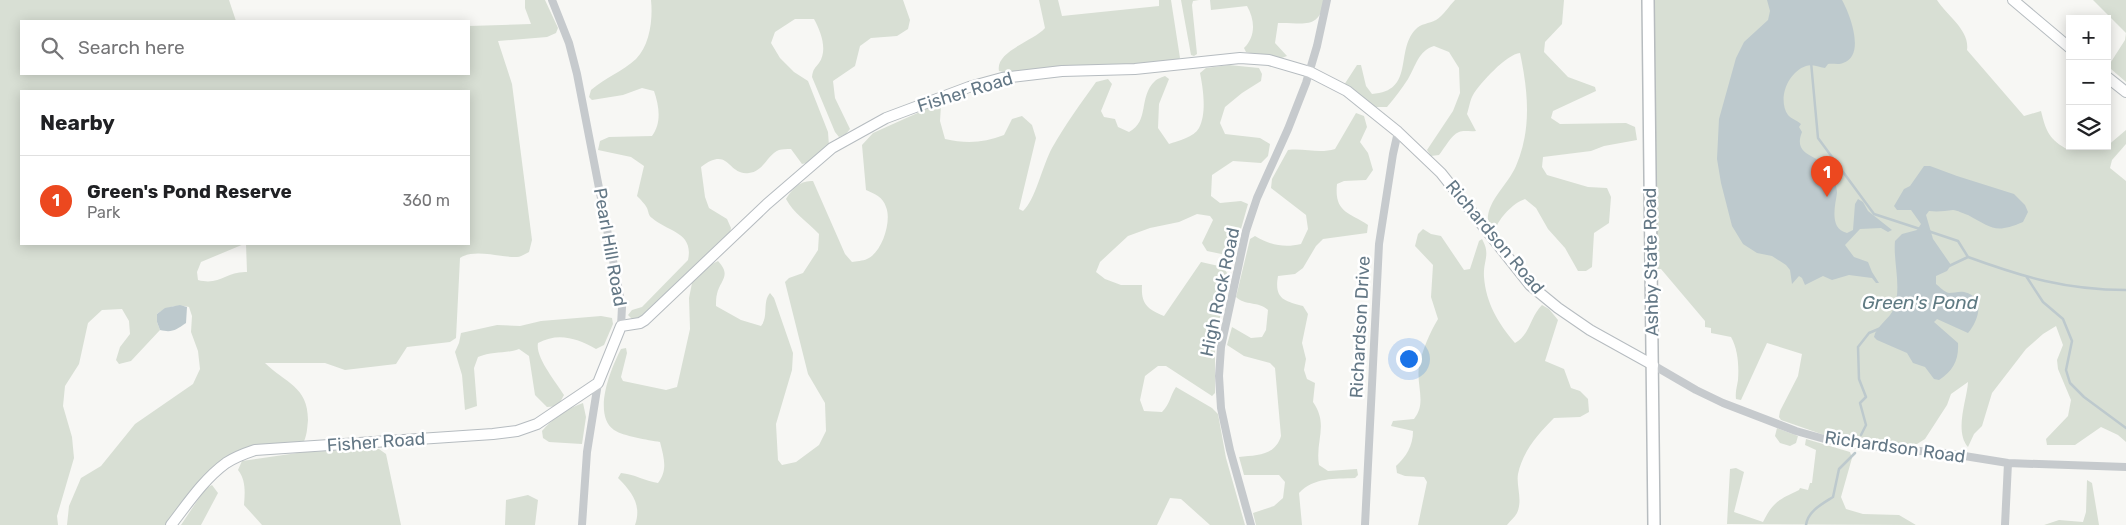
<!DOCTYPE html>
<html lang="en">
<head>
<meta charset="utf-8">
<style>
  :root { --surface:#fff; --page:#f6f6f6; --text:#202124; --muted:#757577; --line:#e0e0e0; --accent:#ec481f }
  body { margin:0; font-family:Rubik,sans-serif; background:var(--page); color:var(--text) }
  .controls { position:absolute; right:15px; top:15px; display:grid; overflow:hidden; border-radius:0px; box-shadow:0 2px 12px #0003 }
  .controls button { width:45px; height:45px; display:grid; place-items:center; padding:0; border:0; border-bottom:1px solid var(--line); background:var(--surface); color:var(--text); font:25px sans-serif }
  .you { position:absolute; left:1408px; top:358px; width:18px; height:18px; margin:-12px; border:4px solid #fff; border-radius:50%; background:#1a73e8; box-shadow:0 0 0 8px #1a73e833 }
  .badge { display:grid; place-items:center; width:32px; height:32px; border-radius:50%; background:var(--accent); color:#fff; font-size:16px; font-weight:700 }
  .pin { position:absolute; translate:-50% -41px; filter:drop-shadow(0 1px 2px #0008) }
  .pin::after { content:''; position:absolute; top:26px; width:18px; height:15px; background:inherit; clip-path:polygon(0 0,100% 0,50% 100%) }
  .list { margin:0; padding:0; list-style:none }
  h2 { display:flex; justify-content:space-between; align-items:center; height:65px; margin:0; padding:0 20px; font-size:21px }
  h2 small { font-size:16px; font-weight:400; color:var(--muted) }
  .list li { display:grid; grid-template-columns:32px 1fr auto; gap:15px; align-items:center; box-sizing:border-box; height:90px; padding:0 20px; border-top:1px solid var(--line) }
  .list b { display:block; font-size:19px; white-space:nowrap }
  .list p { margin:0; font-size:16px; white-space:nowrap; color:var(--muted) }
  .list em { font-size:16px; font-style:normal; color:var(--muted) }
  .icon { flex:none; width:28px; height:28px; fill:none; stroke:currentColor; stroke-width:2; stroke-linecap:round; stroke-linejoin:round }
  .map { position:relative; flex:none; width:2126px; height:525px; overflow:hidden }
  .search { position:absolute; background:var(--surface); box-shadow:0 2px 12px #0003; left:20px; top:20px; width:450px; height:55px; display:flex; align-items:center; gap:12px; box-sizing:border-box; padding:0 18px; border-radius:0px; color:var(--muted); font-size:19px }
  .panel { position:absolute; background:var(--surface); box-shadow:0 2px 12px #0003; left:20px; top:90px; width:450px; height:155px; border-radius:0px }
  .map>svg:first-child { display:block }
</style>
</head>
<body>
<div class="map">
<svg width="2126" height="525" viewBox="0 0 2126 525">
  <rect width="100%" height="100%" fill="#f7f7f4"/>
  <path fill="#d8dfd4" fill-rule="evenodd" d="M0 0H229L236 21H21V74H469V26L531 24 525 8V0H545L558 28 556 33 547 37 498 41 512 84 532 240 529 252C525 254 521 257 517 257 502 258 474 248 460 258L456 338 450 342 407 347 396 364 345 370 325 363H265C285 383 308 386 308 420 307 430 307 435 303 444 279 443 258 442 235 452L166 525H67L69 506 81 478 101 466 135 424 193 384 200 369 198 351 191 332 192 316 189 307C177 304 167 307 157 314V322L160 330 131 361 119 364 116 360 120 347 130 334 129 321 122 309 102 310 88 323 79 364 65 386 63 406 72 437 74 458 57 516 58 525H0ZM21 91H469V244H246L247 272C226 271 220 286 198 280L197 272 201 262 244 244H21Z
    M651 0H903L910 20 908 29 897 36 871 38 860 46 855 66 833 81 835 98 850 129 846 134 839 137 835 132 812 77C813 69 815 68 819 63 828 50 821 32 814 19H795L775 32 771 43 780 58 794 72 808 81 828 132 829 146 807 163 802 164 791 149C787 149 782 149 779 150 767 155 764 171 749 173 727 176 730 145 701 167L705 197 709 208 727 219 731 228 730 233 640 318 632 319 628 315 632 310 642 307 688 260C694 232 668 232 652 218 648 215 649 213 647 208 645 204 640 199 637 196L644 166 631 157 598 150 600 141 609 137 652 136C662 122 659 106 654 91L642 88 623 95 592 100 589 97 591 90C605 78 623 71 636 59 650 45 653 19 651 0Z
    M1039 0H1058L1062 16 1159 6V0H1171L1180 58 1176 62 1007 73 999 71C995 51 1034 41 1045 28Z
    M1181 0H1199L1193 1 1192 5 1197 54 1194 56 1191 55Z
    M1210 0H1324C1320 31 1302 22 1278 23L1275 43 1287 56 1279 59 1246 52 1244 48C1256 36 1255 20 1247 6L1211 10Z
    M1455 0H1564L1562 24 1545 42 1544 52 1568 77 1595 87 1596 91 1553 111 1551 118 1560 124 1626 123 1635 127 1637 140 1604 146 1591 151 1543 157 1542 167 1547 175 1588 187 1607 188 1611 197 1609 223 1594 233 1592 267 1586 271H1578L1565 248 1548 229 1536 208 1525 199C1513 203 1499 218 1495 230H1490C1480 206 1507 187 1516 166 1532 129 1528 91 1520 53 1507 54 1480 83 1473 95 1470 100 1469 108 1467 114L1476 131C1470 132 1464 130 1459 132 1451 135 1444 149 1439 155L1431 156 1427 150 1453 111 1460 93 1459 68 1449 52 1434 46C1418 51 1416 66 1408 79 1402 88 1395 98 1387 107H1374L1344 85 1357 65H1361L1366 86 1372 94C1415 91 1395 52 1415 30 1421 23 1429 24 1436 20 1443 16 1449 6 1455 0Z
    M1653 0H1937C1947 16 1970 30 1967 50L2024 116 2041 111C2046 131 2049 140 2069 150L2076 146 2106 147 2126 130V144L2112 160 2110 168 2126 181V442L2118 435 2101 427 2075 445H2047L2046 439 2068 416 2071 400 2058 369 2057 360 2063 345 2056 326 2043 334 2026 349 1992 393 1982 426 1974 434 1968 447C1954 431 1967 400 1968 382L1951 394 1947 405 1925 439 1917 444 1909 445 1869 442 1865 438 1851 436 1849 440 1824 435 1781 420 1779 417 1780 411 1798 376 1802 354 1767 343 1741 400 1736 399C1735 392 1737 387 1738 380 1739 366 1738 349 1731 337L1711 333V328L1705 327V321L1661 269H1655Z
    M2093 0H2126V33Z
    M2126 33V82L2111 69 2109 65 2125 40Z
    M1229 65 1259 68 1262 74 1261 81 1242 93 1225 107 1220 123 1225 134 1260 138 1270 144 1268 156 1261 163 1233 161 1212 175 1211 196 1220 203 1241 201 1248 204 1235 250 1231 256 1207 251 1202 243 1213 220 1210 216 1197 214 1179 222 1150 228 1128 236 1100 262 1096 272 1105 279 1121 285H1142C1141 303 1146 309 1164 316L1201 262 1223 267 1229 276 1215 340V393L1212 396 1166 366H1158L1145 376 1140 400 1144 411 1162 412C1170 404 1170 396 1176 387L1212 408 1218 414 1226 458 1245 525H1210L1181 499 1170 498 1157 525H635C642 505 632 492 618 478L621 473C634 474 645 481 658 483 668 470 664 458 660 442 648 440 623 436 614 430 592 414 611 368 621 349L626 348 627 353 621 377 623 381 666 390 677 387 690 329 689 298 692 283 710 265 718 261C732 276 720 280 717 294 716 297 716 302 716 306L741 320 761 326C769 316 762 302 770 293L774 298 793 353 792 370 776 424 778 460 782 465 796 462 819 445 826 431 825 403 808 374 785 282 789 278 803 273 818 250 819 234C807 221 794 214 786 199 792 189 800 180 813 181L845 254 852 262C856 261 863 261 867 259 882 253 892 221 886 207 883 197 875 194 866 190L862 145 873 133 933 106 941 105 940 121 945 139C966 144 984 143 1004 135L1012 119 1022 116 1032 125 1036 138 1019 209 1023 211C1035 201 1043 164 1052 148 1065 125 1081 103 1096 82L1108 79 1112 84 1101 111 1104 117 1115 119 1118 127 1129 132C1150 121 1138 97 1155 81 1157 79 1162 77 1165 76L1169 79 1159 104 1158 128 1169 144C1178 141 1194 137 1199 128 1207 113 1203 88 1200 73L1206 68Z
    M1356 113 1364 116 1367 127 1360 142 1368 153 1373 170 1366 180 1344 181 1337 184C1334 213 1349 212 1368 225L1367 233 1323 239 1316 246 1303 268 1295 274 1278 276C1274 299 1284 301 1303 306L1308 314 1302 343 1306 359 1304 370 1307 379 1315 383 1313 402C1329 425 1315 441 1319 465L1328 471 1357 469 1358 475 1355 478C1335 479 1314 477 1299 493L1302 525H1256L1253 513 1274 506 1283 498 1285 482 1279 475H1244L1239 457C1257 455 1275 456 1281 436L1275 368 1270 363 1244 356 1227 345 1232 327 1251 338 1262 337 1266 330 1268 310C1259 301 1245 306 1236 297L1250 239 1255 236C1270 245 1284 248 1301 244L1308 229 1306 215 1271 188 1272 179 1288 150C1305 148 1319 154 1335 149Z
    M1423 229 1431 234 1441 236 1464 270 1470 269 1479 241 1482 239C1491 255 1483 260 1484 277 1486 303 1498 323 1515 343 1530 335 1530 317 1542 305L1549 309 1558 320 1545 361 1564 369 1571 388 1580 391 1588 399 1589 412 1580 417 1554 418C1538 434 1523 451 1518 474 1516 486 1523 500 1517 513 1515 517 1510 521 1507 525H1418L1427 482 1424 477 1405 476 1397 473 1396 466C1406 457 1413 446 1413 431L1391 426 1393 421 1414 419C1427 403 1416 386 1419 366 1422 351 1430 332 1438 319L1431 297 1433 265 1415 246 1418 234Z
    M601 316 612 318 613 324 604 345 596 349C577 338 558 332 538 343 535 357 556 382 564 395L558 406 547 407 535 395 529 356 519 349C505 354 493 351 478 357L474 368 477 406 465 410 462 375 455 352 459 343 461 333 497 325 520 326 541 321Z
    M583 403 586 417 582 444 549 442 543 438 542 431C552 419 568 408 583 403Z
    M1777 428 1798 436 1796 443 1790 446 1780 443 1775 436Z
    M1806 439 1850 452 1852 458 1841 497 1846 509 1863 514 1899 515 1916 525 1727 524 1730 469 1736 468 1744 472 1734 512 1763 522C1773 502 1778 500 1799 490L1800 488 1808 490 1810 483H1812L1816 450 1805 445Z
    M379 449 386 454 401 525H262L244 505C245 493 246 480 238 470L242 461 304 452Z
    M2087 480 2092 483 2099 525H2044L2059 520 2083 522 2086 512Z
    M212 485 218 493 201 525H181L205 489Z
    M528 495 538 500 535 525H505L506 500Z"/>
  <path fill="#bdc9cd" d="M1767 0H1842C1850 14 1866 56 1843 63 1839 65 1832 63 1828 64L1825 68C1818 67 1812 64 1806 66 1788 72 1777 99 1788 115 1791 119 1797 120 1801 124L1799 127 1802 132C1791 159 1825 154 1832 174 1834 179 1837 187 1837 193 1835 206 1829 229 1847 233L1853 230 1855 204 1858 199 1863 202 1868 211 1892 230 1888 232 1881 228 1860 229 1845 245 1854 257 1868 262 1872 272 1879 283H1876L1872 278 1849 275 1832 280 1823 276 1805 285 1802 278 1799 276 1792 284 1790 270 1786 265 1772 256 1757 253 1743 244 1732 226 1721 183 1717 159 1719 119 1736 58 1744 42 1768 20 1770 11Z
    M1924 166H1930L1957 176 2014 194 2025 205 2028 212 2023 222C1995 234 1992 228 1968 215 1964 214 1957 210 1953 210 1945 211 1938 212 1929 211L1926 215 1933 239 1951 265 1947 271 1936 276V284C1940 287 1944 292 1949 293 1954 293 1959 291 1964 292 1986 297 1979 320 1968 333L1937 319 1934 322 1958 343C1959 360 1953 371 1939 380L1934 379 1925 367 1913 363 1907 353 1877 340 1874 337C1876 326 1890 319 1894 308 1902 287 1893 262 1895 241L1902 234 1917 230 1921 224 1911 210H1897L1894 206 1904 189 1910 186Z
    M180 305 187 307 186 323C176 330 172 333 160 330L157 322V314L165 308Z"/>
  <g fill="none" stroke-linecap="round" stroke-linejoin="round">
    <path stroke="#bdc9cd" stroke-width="2.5" d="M1811 62 1818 138 1874 214 1920 229
      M1928 231 1958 241 1968 257C2023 277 2066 290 2126 290
      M1949 266 1968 257
      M2026 276 2043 302 2063 319 2072 341 2066 370 2070 383 2084 397 2126 428
      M1861 435 1866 425 1860 403 1866 397 1859 379 1858 347 1869 333 1881 328
      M1806 525C1808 511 1822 504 1833 497L1839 469 1855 453"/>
    <g stroke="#b6bcc0" stroke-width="12">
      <path id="secondary" d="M2013 0 2070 48
        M2107 77 2126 92
        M171 525C188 503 204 479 226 463 235 457 246 453 255 450L493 434 517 431 537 424 598 383 621 326 640 323 645 320 767 204 832 148 886 118 969 87 1002 78 1062 71 1135 69 1240 58 1269 60 1310 72 1347 91 1398 132 1441 173 1530 285 1558 308 1590 330 1653 365"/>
    </g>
    <g stroke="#b7bcbf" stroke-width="14">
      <path id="primary" d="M1648 0 1654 525"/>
    </g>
    <path stroke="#c6cacd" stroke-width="8" d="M552 0 569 43 577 74 622 307 621 326
      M1653 365 1696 390 1723 403 1796 431 1828 440 1856 445 1952 454 2008 463 2126 467
      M582 525 587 452 598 383
      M1251 525 1230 450 1221 408 1219 376 1221 347 1246 231 1257 198 1288 129 1306 83 1317 46 1327 0
      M1365 525 1379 244 1393 154 1398 132
      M2005 525 2008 463"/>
    <use href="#secondary" stroke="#fff" stroke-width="10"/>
    <use href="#primary" stroke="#fff" stroke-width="11"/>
  </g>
  <g text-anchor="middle" stroke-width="5" stroke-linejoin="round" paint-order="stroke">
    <g font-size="18" fill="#647886" stroke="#fff">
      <text transform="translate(965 92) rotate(-17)" y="6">Fisher Road</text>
      <text transform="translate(1495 237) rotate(50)" y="6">Richardson Road</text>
      <text transform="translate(610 247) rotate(80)" y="6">Pearl Hill Road</text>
      <text transform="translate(1651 262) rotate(-91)" y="6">Ashby State Road</text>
      <text transform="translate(1220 292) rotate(-78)" y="6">High Rock Road</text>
      <text transform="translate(1360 327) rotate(-87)" y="6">Richardson Drive</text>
      <text transform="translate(376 442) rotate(-4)" y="6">Fisher Road</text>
      <text transform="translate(1895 447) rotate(8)" y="6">Richardson Road</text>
    </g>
    <g font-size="19" font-style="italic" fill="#607b83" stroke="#fff">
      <text x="1920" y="309">Green's Pond</text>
    </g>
  </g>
</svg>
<div class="controls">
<button>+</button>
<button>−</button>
<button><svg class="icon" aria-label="layers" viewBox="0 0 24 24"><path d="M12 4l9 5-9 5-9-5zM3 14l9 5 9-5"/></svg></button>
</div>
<div class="you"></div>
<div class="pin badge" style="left:1827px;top:197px">1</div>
<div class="search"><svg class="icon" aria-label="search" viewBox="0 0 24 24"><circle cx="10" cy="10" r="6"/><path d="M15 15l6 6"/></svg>Search here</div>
<section class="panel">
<h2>Nearby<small></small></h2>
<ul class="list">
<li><span class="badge">1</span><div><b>Green's Pond Reserve</b><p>Park</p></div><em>360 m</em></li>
</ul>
</section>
</div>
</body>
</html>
